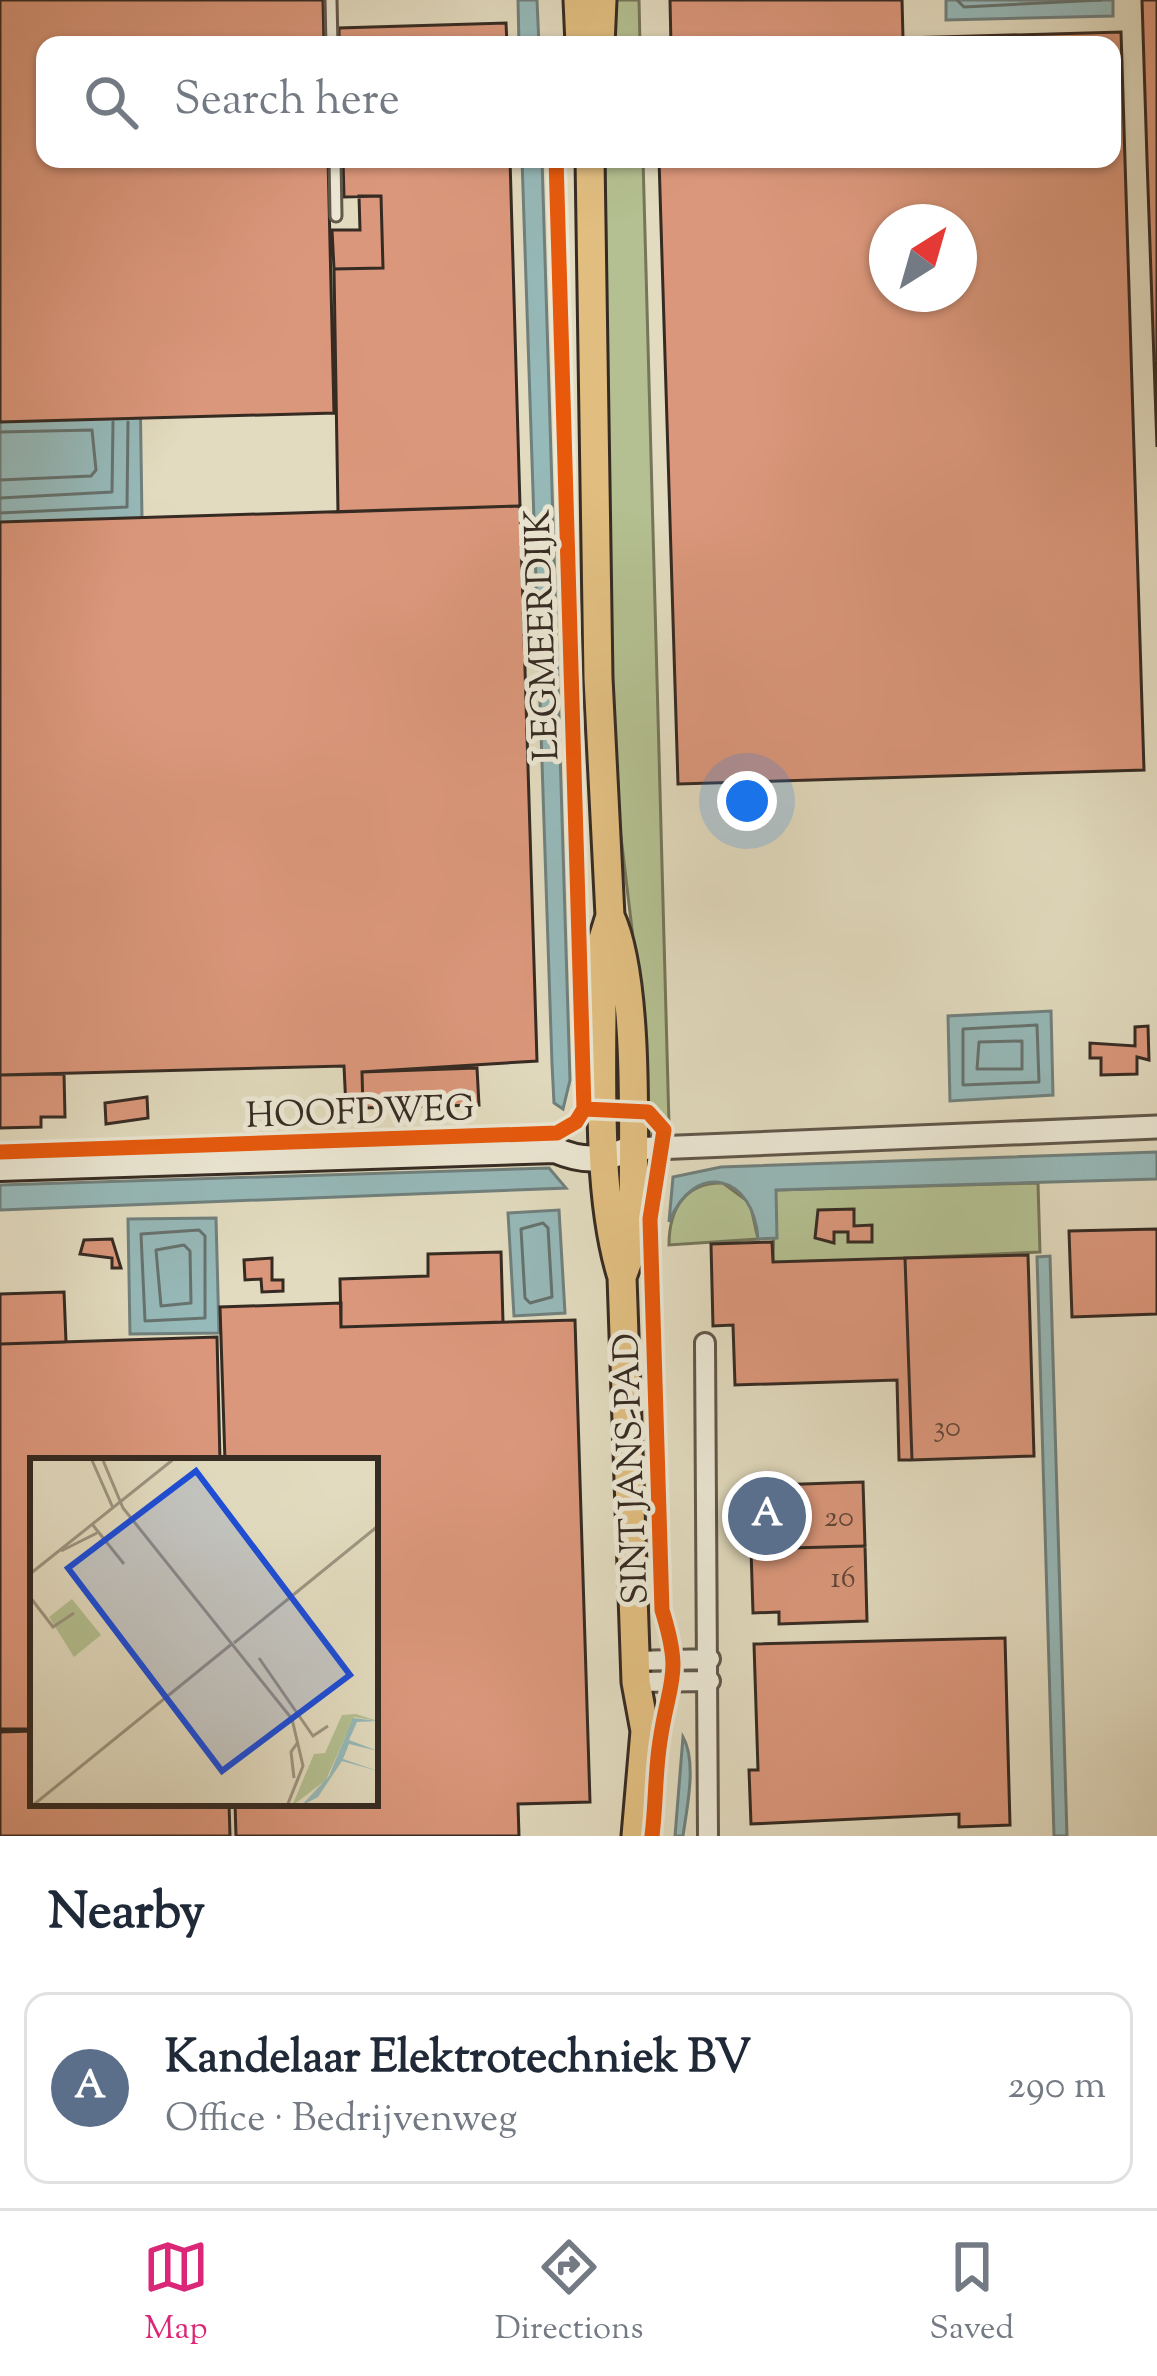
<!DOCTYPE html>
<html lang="en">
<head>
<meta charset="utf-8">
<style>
  :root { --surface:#fff; --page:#f6f6f7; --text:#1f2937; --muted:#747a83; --line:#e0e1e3; --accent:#db2777 }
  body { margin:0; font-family:"Sorts Mill Goudy",serif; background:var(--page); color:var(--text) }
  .compass { position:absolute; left:869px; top:204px; width:108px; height:108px; border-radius:50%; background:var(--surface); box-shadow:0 3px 9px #0004; rotate:37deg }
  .you { position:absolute; left:747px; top:801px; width:42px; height:42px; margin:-30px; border:9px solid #fff; border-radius:50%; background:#1a73e8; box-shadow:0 0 0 18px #1a73e833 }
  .badge { display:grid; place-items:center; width:78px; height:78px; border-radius:50%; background:var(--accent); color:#fff; font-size:39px; font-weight:700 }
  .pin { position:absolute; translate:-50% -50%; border:6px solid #fff; box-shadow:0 3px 12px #0006 }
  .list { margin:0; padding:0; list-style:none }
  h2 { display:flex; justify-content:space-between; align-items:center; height:156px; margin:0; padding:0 48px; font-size:51px }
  h2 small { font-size:39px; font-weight:400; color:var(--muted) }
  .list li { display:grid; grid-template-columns:78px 1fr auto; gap:36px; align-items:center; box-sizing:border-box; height:192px; margin:0 24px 24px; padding:0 24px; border:3px solid var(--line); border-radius:24px }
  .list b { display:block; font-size:45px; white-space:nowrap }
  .list p { margin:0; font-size:39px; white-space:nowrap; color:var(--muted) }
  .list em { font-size:39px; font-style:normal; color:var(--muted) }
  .icon { flex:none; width:66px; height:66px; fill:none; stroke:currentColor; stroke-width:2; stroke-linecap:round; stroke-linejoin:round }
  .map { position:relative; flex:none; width:1157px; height:1836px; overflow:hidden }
  .search { position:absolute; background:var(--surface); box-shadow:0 3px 9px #0004; left:36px; right:36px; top:36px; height:132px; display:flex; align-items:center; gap:30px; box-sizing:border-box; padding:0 42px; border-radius:24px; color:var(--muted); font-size:45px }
  .sheet { height:372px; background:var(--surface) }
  nav { display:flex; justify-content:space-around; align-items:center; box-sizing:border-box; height:168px; border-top:3px solid var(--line); background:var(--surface); font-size:33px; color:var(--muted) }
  nav a { display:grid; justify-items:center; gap:6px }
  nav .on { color:var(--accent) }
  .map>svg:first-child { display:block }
</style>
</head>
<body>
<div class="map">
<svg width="1157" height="1836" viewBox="0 0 1157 1836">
  <rect width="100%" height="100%" fill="#e2dbbf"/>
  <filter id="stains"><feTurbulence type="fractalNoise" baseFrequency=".00167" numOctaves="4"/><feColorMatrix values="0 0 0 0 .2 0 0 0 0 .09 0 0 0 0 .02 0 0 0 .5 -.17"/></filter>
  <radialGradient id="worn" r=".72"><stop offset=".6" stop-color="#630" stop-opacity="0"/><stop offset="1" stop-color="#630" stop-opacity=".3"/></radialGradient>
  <path fill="#b4c091" stroke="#75765a" stroke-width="3" d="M608 0H639L640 45H608Z
    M605 159H643L669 1125H651L652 1138 644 1136 637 971 610 745Z
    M723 1183 750 1203 758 1239 669 1245C669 1209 685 1182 723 1183Z
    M1038 1183 1040 1252 773 1264 775 1190Z"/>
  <path fill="#96b9b9" stroke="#70807d" stroke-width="3" d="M518 0H537L539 45H519Z
    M946 0H1113V16L946 20Z
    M522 159H542L570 1080 563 1109 554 1103 552 1064Z
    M140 383 142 519 0 525V387Z
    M1051 1011 1053 1095 950 1101 948 1016Z
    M1157 1152V1179L776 1190 777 1238 758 1239C754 1175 695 1159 669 1222L673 1177 721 1167Z
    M549 1168 566 1188 0 1210V1185Z
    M559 1210 565 1313 514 1316 508 1213Z
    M216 1218 219 1333 130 1334 128 1219Z
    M1050 1256 1067 1836H1054L1037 1257Z
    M683 1737C697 1762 687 1807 683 1836H675Z"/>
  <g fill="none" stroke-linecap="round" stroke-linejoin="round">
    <path stroke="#66726e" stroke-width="3" d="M957 0 964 7 1101 0
      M0 432 92 430 96 470 91 476 0 480
      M0 498 112 492 113 422
      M0 513 127 507 128 422
      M1037 1025 1039 1082 963 1085V1029Z
      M1022 1041V1069H977L979 1042Z
      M543 1223 548 1228 552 1297 530 1303 525 1298 521 1229Z
      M199 1230 205 1236V1318L145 1321 141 1234Z
      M184 1245 190 1251 191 1303 161 1306 156 1250Z"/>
  </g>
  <path fill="#db977b" stroke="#362b23" stroke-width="3" fill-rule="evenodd" d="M0 0H323L324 45H45V159H328L334 413 0 422Z
    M670 0H902L903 38 1121 32 1144 770 678 784 659 159H1112V45H671ZM887 222H959V294H887Z
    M1142 0H1157V447L1147 159Z
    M506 23 507 45H339V28Z
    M343 159H510L520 506 338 512 334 269 383 268 381 196 344 197Z
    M359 196H381L383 268 334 269 332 230H360Z
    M520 506 537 1061 362 1072 363 1108H346L344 1066 0 1075V522Z
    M1148 1026 1149 1060 1137 1057V1074L1101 1075V1058H1090V1043L1135 1046V1027Z
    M477 1068 479 1105 363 1108 362 1072Z
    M64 1074 65 1117H41V1127L0 1128V1075Z
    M147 1097 148 1118 106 1124 105 1103Z
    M854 1209V1226L872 1225V1242H848V1232H834V1243L815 1238 818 1210Z
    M1157 1229V1314L1072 1317 1069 1231Z
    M112 1239 121 1268H112V1258L80 1254 84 1240Z
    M772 1242 773 1262 905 1258 912 1460H899L897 1380 735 1385 733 1325 713 1326 711 1244Z
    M501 1252 503 1322 341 1327 340 1279 428 1276V1254Z
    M1028 1255 1034 1456 912 1460 905 1258Z
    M272 1258V1280H283V1291L262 1292 261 1279 245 1280 244 1260Z
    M64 1292 66 1342 0 1344V1294Z
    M341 1303V1327L575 1320 590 1802 518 1804 519 1836H236L235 1803H375V1461H225L220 1307Z
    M217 1337 220 1461H33V1729H0V1344Z
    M863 1482 865 1546 751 1549 750 1498 775 1497 774 1485Z
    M865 1546 867 1621 779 1624V1612L753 1613 751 1549Z
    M1005 1638 1010 1825 959 1827V1814L751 1824 749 1770H758L754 1644Z
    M33 1731V1803H229L230 1836H0V1732Z"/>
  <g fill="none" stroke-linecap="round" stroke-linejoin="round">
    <g stroke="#61574a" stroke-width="15">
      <path id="service" d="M331 0 332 45
        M335 159 336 216"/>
    </g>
    <g stroke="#61574a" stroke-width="24">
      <path id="minor" d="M705 1343 708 1836
        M635 1661 710 1659
        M636 1682 710 1681"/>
    </g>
    <g stroke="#61574a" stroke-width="27">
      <path id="tertiary" d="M630 1149 1157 1127"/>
    </g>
    <g stroke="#362b23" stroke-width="30">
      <path id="secondary" d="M0 1168 555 1150C583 1162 602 1161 630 1149"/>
    </g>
    <g stroke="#362b23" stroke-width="33">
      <path id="primary" d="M578 0 580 45
        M600 45 602 0
        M590 159 598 678 610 916 602 942C604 1041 593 1185 622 1277L636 1682 645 1731 636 1836
        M610 916C642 984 632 1165 633 1247L622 1277"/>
    </g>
    <use href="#service" stroke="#ece8d5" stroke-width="9"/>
    <use href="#minor" stroke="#ece8d5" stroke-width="18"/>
    <use href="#tertiary" stroke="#ece8d5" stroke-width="21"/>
    <use href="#secondary" stroke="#ece8d5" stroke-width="24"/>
    <use href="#primary" stroke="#e1be80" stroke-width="27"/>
    <g stroke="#ece8d5" stroke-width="22">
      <path id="cycleway" d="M556 159 584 1109
        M584 1109 648 1112 664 1130 650 1219 662 1610C683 1677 669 1679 660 1741 655 1772 656 1804 652 1836
        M0 1152 557 1133 576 1122 584 1109"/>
    </g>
    <use href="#cycleway" stroke="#e8590c" stroke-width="15"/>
  </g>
  <g text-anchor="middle" stroke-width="10" stroke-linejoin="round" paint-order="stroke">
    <g font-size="30" fill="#5f4639">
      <text x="947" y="1436">30</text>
      <text x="839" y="1526">20</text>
      <text x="843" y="1587">16</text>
    </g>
    <g font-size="36" fill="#362b23" stroke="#ece8d5">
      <text transform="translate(540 635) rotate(-92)" y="13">LEGMEERDIJK</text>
      <text transform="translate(360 1110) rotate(-2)" y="13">HOOFDWEG</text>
      <text transform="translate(629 1469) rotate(-92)" y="13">SINT JANS-PAD</text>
    </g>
  </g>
  <g transform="translate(30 1458)">
    <rect width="348" height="348" fill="#e2dbbf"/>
    <path d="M42 141 71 177 44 199 19 159ZM312 257 326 256 348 263 324 259 296 322 262 348 284 296 295 295Z" fill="#b4c091"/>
    <path d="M323 260 348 263 327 264 319 282 348 293 319 286 313 301 348 313 312 303 288 339 271 348 299 318Z" fill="#96b9b9"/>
    <path fill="none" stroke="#9d9581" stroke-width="3" d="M61 0 83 50M72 0 93 50 262 261 273 308 257 348M62 66 94 106M31 93 67 75M0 116 145 0M0 139 23 169 44 155M204 185 348 68M229 200 283 278 298 268M264 320 261 294 268 284M2 348 203 185"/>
    <path fill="#1d4ed8" fill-opacity="0.15" stroke="#1d4ed8" stroke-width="6" d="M166 13 320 217 192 313 38 110Z"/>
    <rect width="348" height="348" fill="none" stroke="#362b23" stroke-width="6"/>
  </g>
  <rect width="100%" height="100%" filter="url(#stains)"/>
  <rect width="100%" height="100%" fill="url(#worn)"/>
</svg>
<svg class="compass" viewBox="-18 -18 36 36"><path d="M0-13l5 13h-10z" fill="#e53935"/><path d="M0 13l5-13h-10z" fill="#747a83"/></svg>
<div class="you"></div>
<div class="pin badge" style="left:767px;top:1516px;background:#5c6f8a">A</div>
<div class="search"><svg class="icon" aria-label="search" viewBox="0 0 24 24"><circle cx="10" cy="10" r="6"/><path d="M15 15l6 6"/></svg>Search here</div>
</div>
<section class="sheet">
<h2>Nearby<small></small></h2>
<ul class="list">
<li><span class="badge" style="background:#5c6f8a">A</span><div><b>Kandelaar Elektrotechniek BV</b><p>Office · Bedrijvenweg</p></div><em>290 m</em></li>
</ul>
</section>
<nav>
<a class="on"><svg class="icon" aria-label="map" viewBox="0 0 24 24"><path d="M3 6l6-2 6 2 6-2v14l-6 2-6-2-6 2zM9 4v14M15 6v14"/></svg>Map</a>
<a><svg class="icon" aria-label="directions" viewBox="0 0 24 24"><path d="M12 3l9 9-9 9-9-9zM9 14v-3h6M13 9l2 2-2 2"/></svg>Directions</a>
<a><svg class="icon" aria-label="saved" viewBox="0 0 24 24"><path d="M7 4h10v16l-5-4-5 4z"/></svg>Saved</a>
</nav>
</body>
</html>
